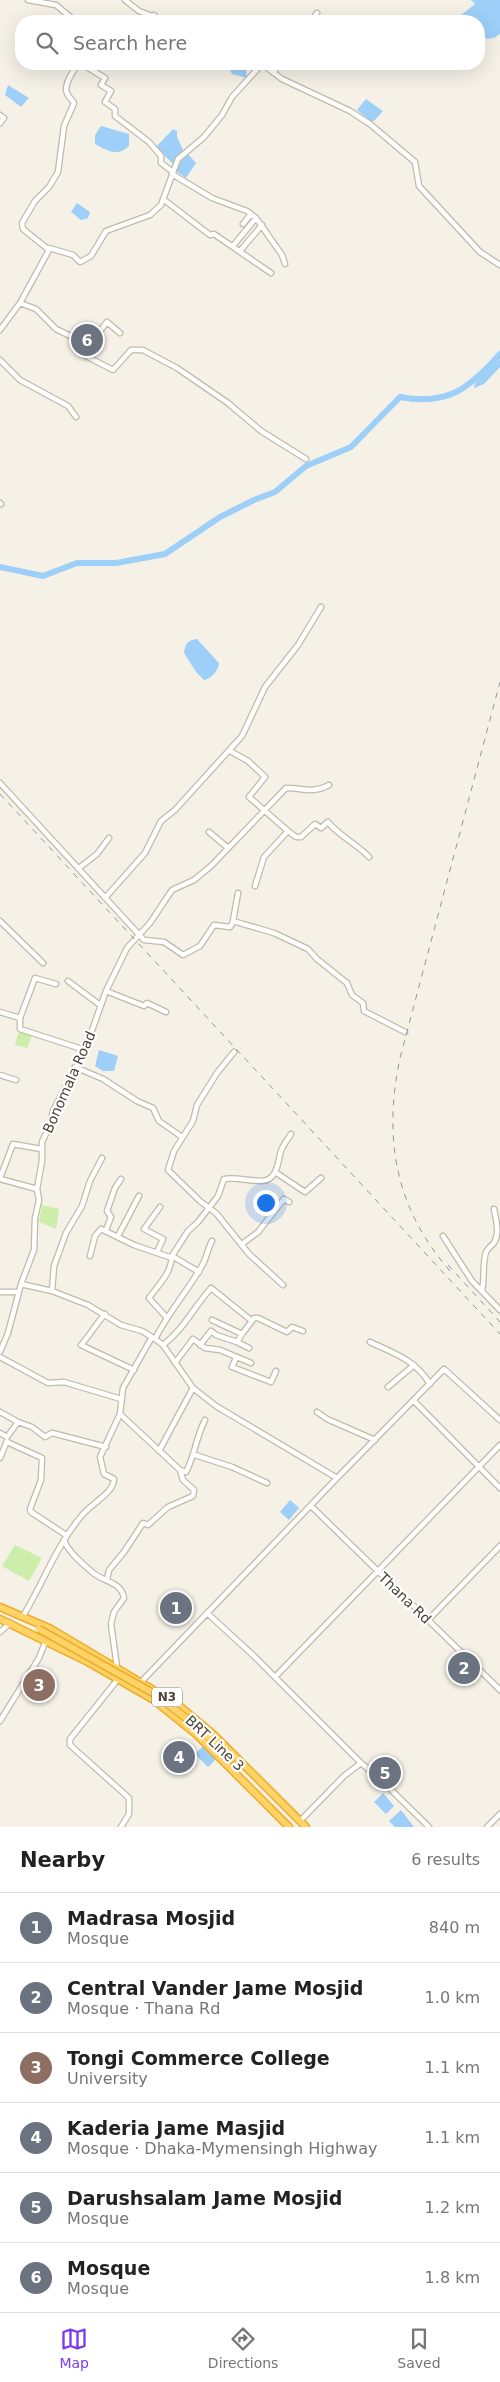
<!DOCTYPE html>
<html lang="en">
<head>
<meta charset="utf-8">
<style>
  :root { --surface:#fff; --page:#f6f6f6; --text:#222; --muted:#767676; --line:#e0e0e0; --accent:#7c3aed }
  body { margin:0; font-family:"DejaVu Sans",sans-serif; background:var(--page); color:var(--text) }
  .you { position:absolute; left:265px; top:1202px; width:18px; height:18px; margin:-12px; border:4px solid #fff; border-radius:50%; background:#1a73e8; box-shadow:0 0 0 8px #1a73e833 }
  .badge { display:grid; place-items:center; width:32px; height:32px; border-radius:50%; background:var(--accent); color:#fff; font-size:16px; font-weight:700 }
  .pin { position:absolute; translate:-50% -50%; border:2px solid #fff; box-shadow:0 1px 5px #0006 }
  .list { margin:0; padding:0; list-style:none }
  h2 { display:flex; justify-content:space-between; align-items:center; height:65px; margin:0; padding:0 20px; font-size:21px }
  h2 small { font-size:16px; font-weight:400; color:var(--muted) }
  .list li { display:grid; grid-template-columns:32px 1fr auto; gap:15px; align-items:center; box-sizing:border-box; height:70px; padding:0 20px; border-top:1px solid var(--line) }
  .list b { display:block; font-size:19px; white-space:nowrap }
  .list p { margin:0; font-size:16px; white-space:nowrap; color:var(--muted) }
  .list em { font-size:16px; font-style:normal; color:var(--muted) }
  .icon { flex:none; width:28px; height:28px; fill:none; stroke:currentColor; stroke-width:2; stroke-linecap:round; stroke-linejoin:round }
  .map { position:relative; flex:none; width:500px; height:1827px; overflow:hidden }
  .search { position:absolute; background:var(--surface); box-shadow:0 5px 20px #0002; left:15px; right:15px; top:15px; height:55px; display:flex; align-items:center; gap:12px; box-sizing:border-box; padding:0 18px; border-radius:20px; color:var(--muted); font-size:19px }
  .sheet { height:485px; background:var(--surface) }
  nav { display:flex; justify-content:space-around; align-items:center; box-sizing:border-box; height:70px; border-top:1px solid var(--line); background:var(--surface); font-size:14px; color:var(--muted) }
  nav a { display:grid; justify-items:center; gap:2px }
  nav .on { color:var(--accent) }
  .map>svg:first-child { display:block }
</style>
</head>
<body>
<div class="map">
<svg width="500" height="1827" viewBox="0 0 500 1827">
  <rect width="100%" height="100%" fill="#f5f1e7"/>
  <path fill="#cdeeab" d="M19 1031 32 1035 27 1048 15 1045Z
    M42 1205 59 1209 56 1229 39 1222Z
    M15 1545 42 1558 29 1581 2 1566Z"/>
  <path fill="#9dcff8" d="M471 0H500V34L494 38 486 39 480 22 462 21 460 16 475 4Z
    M215 64H255L246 71 247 78 232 74 229 68Z
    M8 85 29 98 21 107 5 95Z
    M366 99 383 111 374 121H371L357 110Z
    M101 126 129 134V146C117 157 108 151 95 144V135Z
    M173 129 177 131V137L183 150 173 164 156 147Z
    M187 153 196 163 186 178 176 171V168Z
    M77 203 90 212 88 218 81 220 71 212Z
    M500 359V367L484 384 474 388 475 383Z
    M197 639 219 663C219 670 211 679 204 680L196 672 184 653C185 644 188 640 197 639Z
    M99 1050 118 1056 114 1071H103L95 1066Z
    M290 1500 299 1508 289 1520 280 1512Z
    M204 1745 217 1758 208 1767 195 1754Z
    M383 1793 394 1806 386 1814 374 1802Z
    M401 1810 414 1827H395L389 1821Z"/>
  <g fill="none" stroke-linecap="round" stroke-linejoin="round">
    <path stroke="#9dcff8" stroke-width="6" d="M0 567 43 576 77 563H116L165 554 220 517 254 500 275 492 306 466 351 447 400 397C447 406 469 389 500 354"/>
    <g stroke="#c2baa8" stroke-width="7">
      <path id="minor" d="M28 0 56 5 75 21
        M125 0 139 11 165 21
        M146 21 154 15
        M311 21 317 13
        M82 64 105 78 101 85 111 91 105 102 115 109V116L149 142 161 156V163L173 172
        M262 64 282 79 350 111 370 124 415 162 419 186 480 252 500 265
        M274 72 279 64
        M0 115 4 118 0 123
        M172 174 212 198 247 211 256 218 282 255 285 264
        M163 199 210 235 214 234 271 273
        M243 224 251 214
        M233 246 256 218
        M49 248 73 255 80 262 91 256 106 231 150 215 161 205 178 159 204 137 222 115 232 97 262 64
        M240 251 262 225
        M20 303 36 309 56 329 89 345 84 355 113 370 131 350H143L177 368 228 403 261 431 306 459
        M0 330 20 303 49 250 23 229 22 223 35 201 49 187 58 172 64 126 74 103C73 100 68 97 67 93 63 85 74 70 78 64
        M89 345 107 322 120 333
        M0 360 20 380 68 406 76 417
        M0 503 1 504
        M230 751 248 761 265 777 249 797 288 831 264 857 255 886
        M0 783 144 940 164 942 183 955 200 946 214 925 230 927 234 921
        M288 831 296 837H301L315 824 321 828 328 822C339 836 357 844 369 857
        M209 832 228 848
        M79 868 97 854 109 838
        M238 893 233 921 274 933 308 949 317 959 347 983 352 995 363 1003 364 1011 405 1032
        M105 898 145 853 161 821 175 810 242 736 265 687 298 645 321 607
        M0 921 43 963
        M68 981 100 1005
        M106 991 144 1006 147 1003 166 1012
        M0 1012 20 1018V1029L85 1050
        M20 1018 35 978 56 984
        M234 1052 217 1073 197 1105 193 1121 174 1151 168 1170 201 1202 216 1213 249 1254 283 1285
        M75 1067 103 1079 137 1101 153 1108 159 1121 182 1137
        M0 1075 16 1080
        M275 1172 305 1192 321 1178
        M0 1178 13 1144 41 1149
        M0 1179 37 1189
        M106 1230 111 1217 107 1211 115 1188 121 1179
        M118 1236 139 1196
        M443 1236 472 1281 500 1310
        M242 1244 258 1232 284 1199 289 1202
        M157 1252 163 1239 144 1229 160 1207
        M90 1256 95 1236 101 1229 134 1245 169 1257 172 1256C171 1274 159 1284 149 1298L167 1318
        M199 1272 172 1256 188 1231 198 1222 218 1196 224 1179C236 1177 249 1181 262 1181 278 1180 278 1160 281 1151 283 1145 288 1139 291 1134
        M21 1284 52 1291 88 1305 121 1325 142 1331 155 1339 163 1345 193 1388 216 1406 337 1478
        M52 1291 54 1266 66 1233 82 1206 90 1181 102 1158
        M482 1291C485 1278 482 1264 486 1252 488 1248 491 1246 494 1243 500 1233 496 1220 494 1209
        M0 1292H18
        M105 1314C96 1324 90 1335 81 1345L134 1370
        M212 1320 242 1334 252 1321
        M155 1339C168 1313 186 1293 200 1269 206 1261 207 1250 212 1241
        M237 1342 249 1348
        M370 1342C395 1354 414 1359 430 1384
        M163 1345C184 1329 194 1307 211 1288L252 1321 254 1318H258L287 1332 292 1327 303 1331
        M200 1345 211 1331 216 1335 237 1342 242 1334
        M0 1352 8 1333 21 1284 34 1250 35 1218 39 1200 37 1189 42 1161V1142L50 1125 53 1111 85 1050 106 991 127 948 150 923 172 890 194 880 211 866 286 788C302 788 313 794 329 785
        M0 1357 48 1383 64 1382 121 1399
        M236 1358 232 1367 271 1382 276 1371
        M175 1363 193 1339 205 1348 220 1350 251 1363
        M388 1387 414 1365
        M414 1401 500 1488
        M0 1412 18 1422
        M317 1412 327 1419 375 1440
        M0 1433 7 1437 18 1422 32 1427 45 1437 52 1433 106 1447
        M7 1442 42 1458 41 1480 30 1509 31 1512 66 1535
        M159 1451 193 1388
        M195 1455 232 1467 267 1483
        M0 1458 7 1441
        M180 1470 186 1472C195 1455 196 1437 205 1420
        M311 1506 500 1690
        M64 1540C68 1552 83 1564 92 1572 103 1582 121 1581 124 1598L114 1612 111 1624 117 1667
        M107 1579 109 1570 124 1552 143 1523 148 1525 168 1507 193 1496 194 1490 183 1480 180 1470 120 1414
        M207 1613 254 1656 361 1763 344 1776 300 1821
        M23 1616C44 1582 57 1543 84 1513 93 1503 114 1492 114 1479L104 1474 100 1457 120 1414 123 1388 152 1337
        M428 1620 500 1546
        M0 1632 10 1623
        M275 1677 500 1445
        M118 1679 70 1739V1745L129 1798V1814L121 1827
        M142 1681 337 1478 444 1369 500 1420
        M0 1721 39 1658 46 1640
        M361 1763 378 1777 429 1827
        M487 1827 500 1814"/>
    </g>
    <g stroke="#eead28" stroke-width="9">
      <path id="highway" d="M0 1607 51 1629 177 1704 214 1735 306 1827
        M0 1619 88 1662 154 1700 196 1734 289 1827
        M201 1730 231 1759"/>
    </g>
    <use href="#minor" stroke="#fff" stroke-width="4.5"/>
    <use href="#highway" stroke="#ffd368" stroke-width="6"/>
    <path stroke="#979797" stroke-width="1" stroke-dasharray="6 6" stroke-linecap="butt" d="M0 794 500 1334
      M448 1265 500 1322
      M450 1271C395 1208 383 1138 400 1058L500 682"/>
    <g stroke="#eead28" stroke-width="9" stroke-linecap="butt">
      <path id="highway-bridge" d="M39 1629 153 1693 194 1724"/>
    </g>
    <use href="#highway-bridge" stroke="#ffd368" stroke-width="6"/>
  </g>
  <g text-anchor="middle" stroke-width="4.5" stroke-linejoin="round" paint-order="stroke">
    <rect fill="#fff" stroke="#807b72" stroke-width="1" x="152" y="1687.5" width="30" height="19" rx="4"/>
    <g font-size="12" font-weight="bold" fill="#494235">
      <text x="167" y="1701">N3</text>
    </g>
    <g font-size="14" fill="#494235" stroke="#fff">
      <text transform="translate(69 1082) rotate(-66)" y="5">Bonomala Road</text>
      <text transform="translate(405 1598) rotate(44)" y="5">Thana Rd</text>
      <text transform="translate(215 1743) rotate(43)" y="5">BRT Line 3</text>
    </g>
  </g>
</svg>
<div class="you"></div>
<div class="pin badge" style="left:176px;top:1608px;background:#6b7280">1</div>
<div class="pin badge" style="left:464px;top:1668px;background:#6b7280">2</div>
<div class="pin badge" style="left:39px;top:1685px;background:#8d6e63">3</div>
<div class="pin badge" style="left:179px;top:1757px;background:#6b7280">4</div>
<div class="pin badge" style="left:385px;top:1773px;background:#6b7280">5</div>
<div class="pin badge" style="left:87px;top:340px;background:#6b7280">6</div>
<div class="search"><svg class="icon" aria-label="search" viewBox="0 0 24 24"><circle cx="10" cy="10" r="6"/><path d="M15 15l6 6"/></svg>Search here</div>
</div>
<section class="sheet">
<h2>Nearby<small>6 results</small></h2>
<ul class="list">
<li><span class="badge" style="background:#6b7280">1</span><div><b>Madrasa Mosjid</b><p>Mosque</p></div><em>840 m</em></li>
<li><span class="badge" style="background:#6b7280">2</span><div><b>Central Vander Jame Mosjid</b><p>Mosque · Thana Rd</p></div><em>1.0 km</em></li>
<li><span class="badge" style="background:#8d6e63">3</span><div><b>Tongi Commerce College</b><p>University</p></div><em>1.1 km</em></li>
<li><span class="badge" style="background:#6b7280">4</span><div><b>Kaderia Jame Masjid</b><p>Mosque · Dhaka-Mymensingh Highway</p></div><em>1.1 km</em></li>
<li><span class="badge" style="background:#6b7280">5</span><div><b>Darushsalam Jame Mosjid</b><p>Mosque</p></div><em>1.2 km</em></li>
<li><span class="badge" style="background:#6b7280">6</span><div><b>Mosque</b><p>Mosque</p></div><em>1.8 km</em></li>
</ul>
</section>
<nav>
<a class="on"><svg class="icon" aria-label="map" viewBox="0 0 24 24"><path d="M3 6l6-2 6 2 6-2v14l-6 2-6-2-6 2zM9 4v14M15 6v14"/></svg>Map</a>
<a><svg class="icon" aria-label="directions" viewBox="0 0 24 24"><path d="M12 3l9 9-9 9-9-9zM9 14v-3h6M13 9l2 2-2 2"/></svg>Directions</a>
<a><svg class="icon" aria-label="saved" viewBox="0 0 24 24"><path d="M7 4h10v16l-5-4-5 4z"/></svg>Saved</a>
</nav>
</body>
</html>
